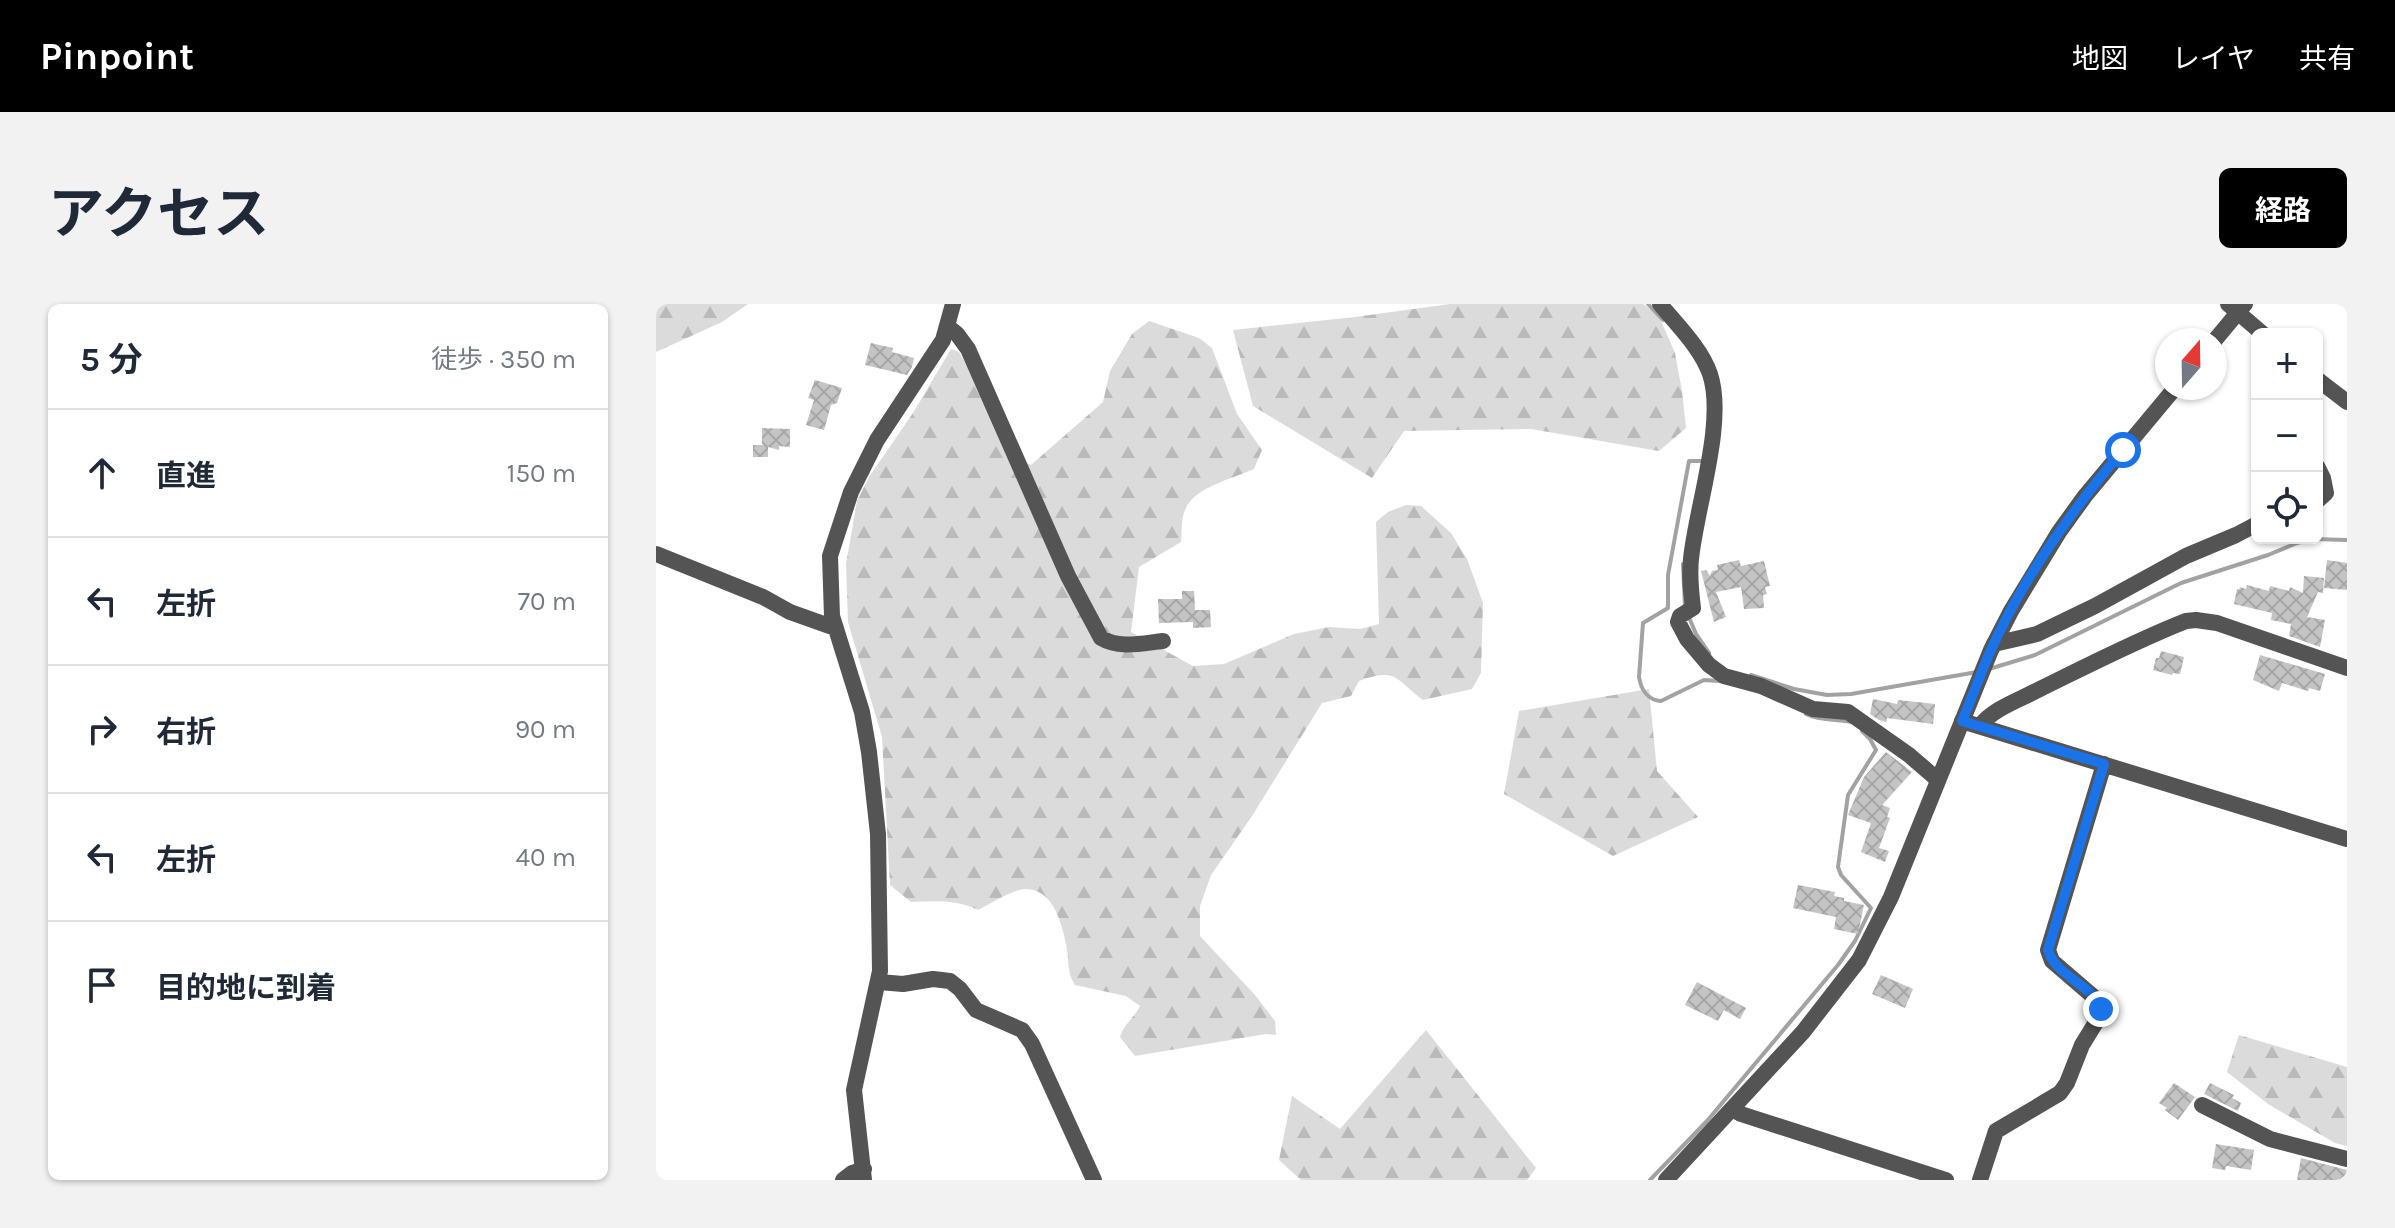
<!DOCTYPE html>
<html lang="ja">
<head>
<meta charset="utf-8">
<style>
  :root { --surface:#fff; --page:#f2f2f3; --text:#1f2937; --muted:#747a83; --line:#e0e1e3; --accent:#000 }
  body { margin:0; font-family:Karla,"Noto Sans JP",sans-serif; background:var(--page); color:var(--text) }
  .controls { position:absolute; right:24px; top:24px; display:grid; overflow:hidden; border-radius:12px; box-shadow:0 2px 6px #0004 }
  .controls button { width:72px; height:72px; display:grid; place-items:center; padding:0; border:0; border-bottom:2px solid var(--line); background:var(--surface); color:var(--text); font:40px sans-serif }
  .compass { position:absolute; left:1499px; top:24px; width:72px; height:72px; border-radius:50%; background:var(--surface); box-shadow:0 2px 6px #0004; rotate:20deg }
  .stop { position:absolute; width:24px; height:24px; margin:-18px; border:6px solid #1a73e8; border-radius:50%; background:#fff }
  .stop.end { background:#1a73e8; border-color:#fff; box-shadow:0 2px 8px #0008 }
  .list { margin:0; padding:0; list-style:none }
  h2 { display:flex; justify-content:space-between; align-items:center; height:104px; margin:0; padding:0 32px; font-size:34px }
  h2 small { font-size:26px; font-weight:400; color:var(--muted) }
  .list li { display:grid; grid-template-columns:52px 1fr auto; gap:24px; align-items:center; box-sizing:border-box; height:128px; padding:0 32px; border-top:2px solid var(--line) }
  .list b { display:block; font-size:30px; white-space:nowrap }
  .list em { font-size:26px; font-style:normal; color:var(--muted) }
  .icon { flex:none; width:44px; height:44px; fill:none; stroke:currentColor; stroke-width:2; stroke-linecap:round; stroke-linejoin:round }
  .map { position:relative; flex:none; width:1691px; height:876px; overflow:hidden; border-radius:12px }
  header { display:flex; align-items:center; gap:48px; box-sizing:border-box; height:112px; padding:0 40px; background:var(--accent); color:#fff }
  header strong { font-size:38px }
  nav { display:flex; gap:44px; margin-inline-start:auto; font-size:28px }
  .intro { display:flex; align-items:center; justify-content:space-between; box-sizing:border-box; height:192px; padding:0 48px }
  h1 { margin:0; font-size:56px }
  .button { padding:20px 36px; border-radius:12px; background:var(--accent); color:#fff; font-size:28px; font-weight:700 }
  main { display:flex; gap:48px; padding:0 48px }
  aside { flex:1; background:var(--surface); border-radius:12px; box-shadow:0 2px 6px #0004 }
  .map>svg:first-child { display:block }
</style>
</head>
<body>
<header>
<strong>Pinpoint</strong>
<nav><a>地図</a><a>レイヤ</a><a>共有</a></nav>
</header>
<div class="intro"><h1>アクセス</h1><a class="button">経路</a></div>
<main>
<aside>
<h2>5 分<small>徒歩 · 350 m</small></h2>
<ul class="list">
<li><svg class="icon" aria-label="ahead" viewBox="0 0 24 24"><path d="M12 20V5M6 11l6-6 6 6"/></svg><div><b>直進</b></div><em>150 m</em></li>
<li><svg class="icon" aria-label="left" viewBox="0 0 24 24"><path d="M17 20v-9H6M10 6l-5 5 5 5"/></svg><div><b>左折</b></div><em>70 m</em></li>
<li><svg class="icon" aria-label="right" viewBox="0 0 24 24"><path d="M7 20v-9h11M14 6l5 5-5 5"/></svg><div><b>右折</b></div><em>90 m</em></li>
<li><svg class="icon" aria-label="left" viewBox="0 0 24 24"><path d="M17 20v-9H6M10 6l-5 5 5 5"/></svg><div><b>左折</b></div><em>40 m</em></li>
<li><svg class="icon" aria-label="arrive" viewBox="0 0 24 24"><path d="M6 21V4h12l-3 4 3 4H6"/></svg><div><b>目的地に到着</b></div></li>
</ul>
</aside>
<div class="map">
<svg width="1691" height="876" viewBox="0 0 1691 876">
  <defs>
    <pattern id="forest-firs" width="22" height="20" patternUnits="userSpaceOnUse" patternTransform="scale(2)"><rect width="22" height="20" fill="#dbdbdb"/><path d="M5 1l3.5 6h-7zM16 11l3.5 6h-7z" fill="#bababa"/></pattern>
    <pattern id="building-cross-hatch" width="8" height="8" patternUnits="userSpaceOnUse" patternTransform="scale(2)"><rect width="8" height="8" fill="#c4c4c4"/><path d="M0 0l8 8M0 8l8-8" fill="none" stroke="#a7a7a7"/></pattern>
  </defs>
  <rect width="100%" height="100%" fill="#fff"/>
  <path fill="url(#forest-firs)" d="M0 0H92L66 18 0 48Z
    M794 0H987L1002 10 1019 49 1026 87 1030 124 1003 147 875 125 748 127 716 174 597 102 577 26 699 13Z
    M493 17 543 34 556 44 581 110 606 146 598 165C576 175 538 183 529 206 525 215 526 229 525 238L483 263 475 328 537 362 568 360 638 330 673 323 704 325 723 320 720 218 732 208 750 201 765 202 795 229 811 255 827 299 825 369 816 385 767 396C739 375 741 363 703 377L695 392 666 399 596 512 555 571 544 602V632L599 691 619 717 620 731 610 730 479 752 464 733C468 720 478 714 484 702L470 692 419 681C411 669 413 659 411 645 407 623 398 583 368 585 356 586 334 600 322 606 301 595 278 597 255 598L234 581 226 433 192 318 190 260 201 197 213 173 257 109 295 45 303 48 365 156 375 161 447 98 454 67 476 30Z
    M993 385 1001 467 1042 513 957 552 848 490 863 407Z
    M770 726 880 864 871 876H645L623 856 636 792 684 825Z
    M1583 731 1691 763V842L1679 839 1612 800 1571 768Z"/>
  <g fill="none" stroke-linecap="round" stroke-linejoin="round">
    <path stroke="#a2a2a2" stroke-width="4" d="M992 0 1007 16
      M1046 157H1033L1012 271V304L987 319 983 373C985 386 992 396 1005 397L1048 376 1064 377
      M1027 260 1029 303
      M1032 311 1040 330 1053 349
      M1333 365 1379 351 1525 279 1612 251 1641 239 1657 235 1691 236
      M1095 371 1138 385 1171 391 1195 390 1321 368
      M1150 410C1164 417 1181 415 1196 418
      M994 876 1051 817 1182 661 1199 637 1215 604 1185 571 1182 563 1192 491 1220 446 1214 435 1206 427"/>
  </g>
  <path fill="url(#building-cross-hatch)" d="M215 39 237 44 236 48 258 54 256 63 251 71 209 61Z
    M159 76 186 84 181 99 175 101 168 126 150 121 158 96 152 94Z
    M106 124 134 125V143L123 142V146L112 143V153H97V141H108L106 140Z
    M1083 256 1085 262 1108 257 1114 282 1109 283 1111 290 1107 291 1108 304 1088 305 1085 283 1060 288 1070 313 1058 318 1045 267 1050 266 1054 272 1056 267 1062 266 1061 261Z
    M1671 256 1691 259V286L1668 284Z
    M1648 272 1668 274 1667 289 1662 288 1651 313 1669 316 1664 343 1633 332 1635 320 1615 316 1616 309 1578 300 1581 285 1583 286 1584 283 1590 285 1591 281 1613 287 1614 282 1633 287 1634 283 1647 289Z
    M526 287H538L539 306H554L555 323 537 324V318L503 319 502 295H526Z
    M1505 347 1528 353 1524 370 1517 369 1516 371 1497 366 1500 354H1503Z
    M1604 351 1669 370 1664 387 1653 384 1652 387 1626 379 1623 387 1597 376Z
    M1217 395 1241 400 1242 396 1279 400 1277 420 1231 414 1230 418 1223 416 1214 410Z
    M1230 448 1256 468 1226 501 1234 504 1231 513 1234 514 1223 544 1233 547 1229 558 1205 548 1215 519 1192 511 1208 473Z
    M1142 581 1179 588 1178 592 1188 594V597L1208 601 1202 630 1178 625 1180 613 1137 604Z
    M1225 671 1257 685 1249 704 1216 690Z
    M1041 678 1090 704 1084 715 1068 706 1062 717 1029 701Z
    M1518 779 1539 793 1522 816 1509 806 1511 804 1503 799Z
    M1554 779 1578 791 1576 794 1585 799 1582 807 1548 790Z
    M1560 840 1598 846 1595 866 1570 862 1569 866 1556 864Z
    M1645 854 1691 866V876H1641Z"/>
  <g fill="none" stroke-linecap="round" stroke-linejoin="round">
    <path stroke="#545454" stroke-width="16" d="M1004 0C1021 21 1045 44 1054 70 1070 118 1040 204 1035 255 1033 272 1035 287 1037 304L1024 312 1022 318 1031 335 1053 361 1068 372 1105 382 1157 405 1192 408 1253 451 1282 476
      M1572 0 1607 30
      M291 22 301 30 312 45 412 272 445 334C463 345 487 339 507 337
      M1661 75 1691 98
      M1661 162 1667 174 1670 189 1661 197
      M0 250 107 293 134 308 179 324
      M1338 340 1381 330 1439 302 1530 252 1580 231 1601 220
      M1306 417 1691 535
      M1324 422C1336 405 1363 396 1382 386 1431 362 1479 337 1530 317L1540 316 1561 319 1691 364
      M223 678 247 680 277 675 294 677 304 685 320 706 366 726 376 740 438 876
      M1546 801 1614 835 1691 855
      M1076 805 1085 810 1290 876
      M187 876 196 869 208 865
      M208 876 198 786 224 667 222 530 213 448 206 408 176 312 174 252 195 188 221 136 287 36 297 0
      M1324 876 1340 827 1404 789 1411 779 1426 741 1445 710 1443 700 1439 694 1396 657 1392 646 1448 460"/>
    <path stroke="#545454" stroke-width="16" d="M1559 36 1589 0
      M1010 876 1147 728 1203 656 1235 593 1335 346 1355 307 1403 228 1429 192 1519 84"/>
  </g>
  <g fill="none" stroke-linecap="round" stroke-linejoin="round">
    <path stroke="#1a73e8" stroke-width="10" d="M1445 705C1436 680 1399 672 1392 646L1448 460 1306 417C1316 394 1324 371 1334 348 1367 274 1415 207 1467 146"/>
  </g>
</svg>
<div class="controls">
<button>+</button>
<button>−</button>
<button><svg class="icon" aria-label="locate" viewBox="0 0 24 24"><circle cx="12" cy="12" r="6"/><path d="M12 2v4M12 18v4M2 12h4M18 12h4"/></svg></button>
</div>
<svg class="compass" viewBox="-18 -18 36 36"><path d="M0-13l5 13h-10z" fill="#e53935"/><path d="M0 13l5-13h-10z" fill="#747a83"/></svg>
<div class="stop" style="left:1467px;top:146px"></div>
<div class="stop end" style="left:1445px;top:705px"></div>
</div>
</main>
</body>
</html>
